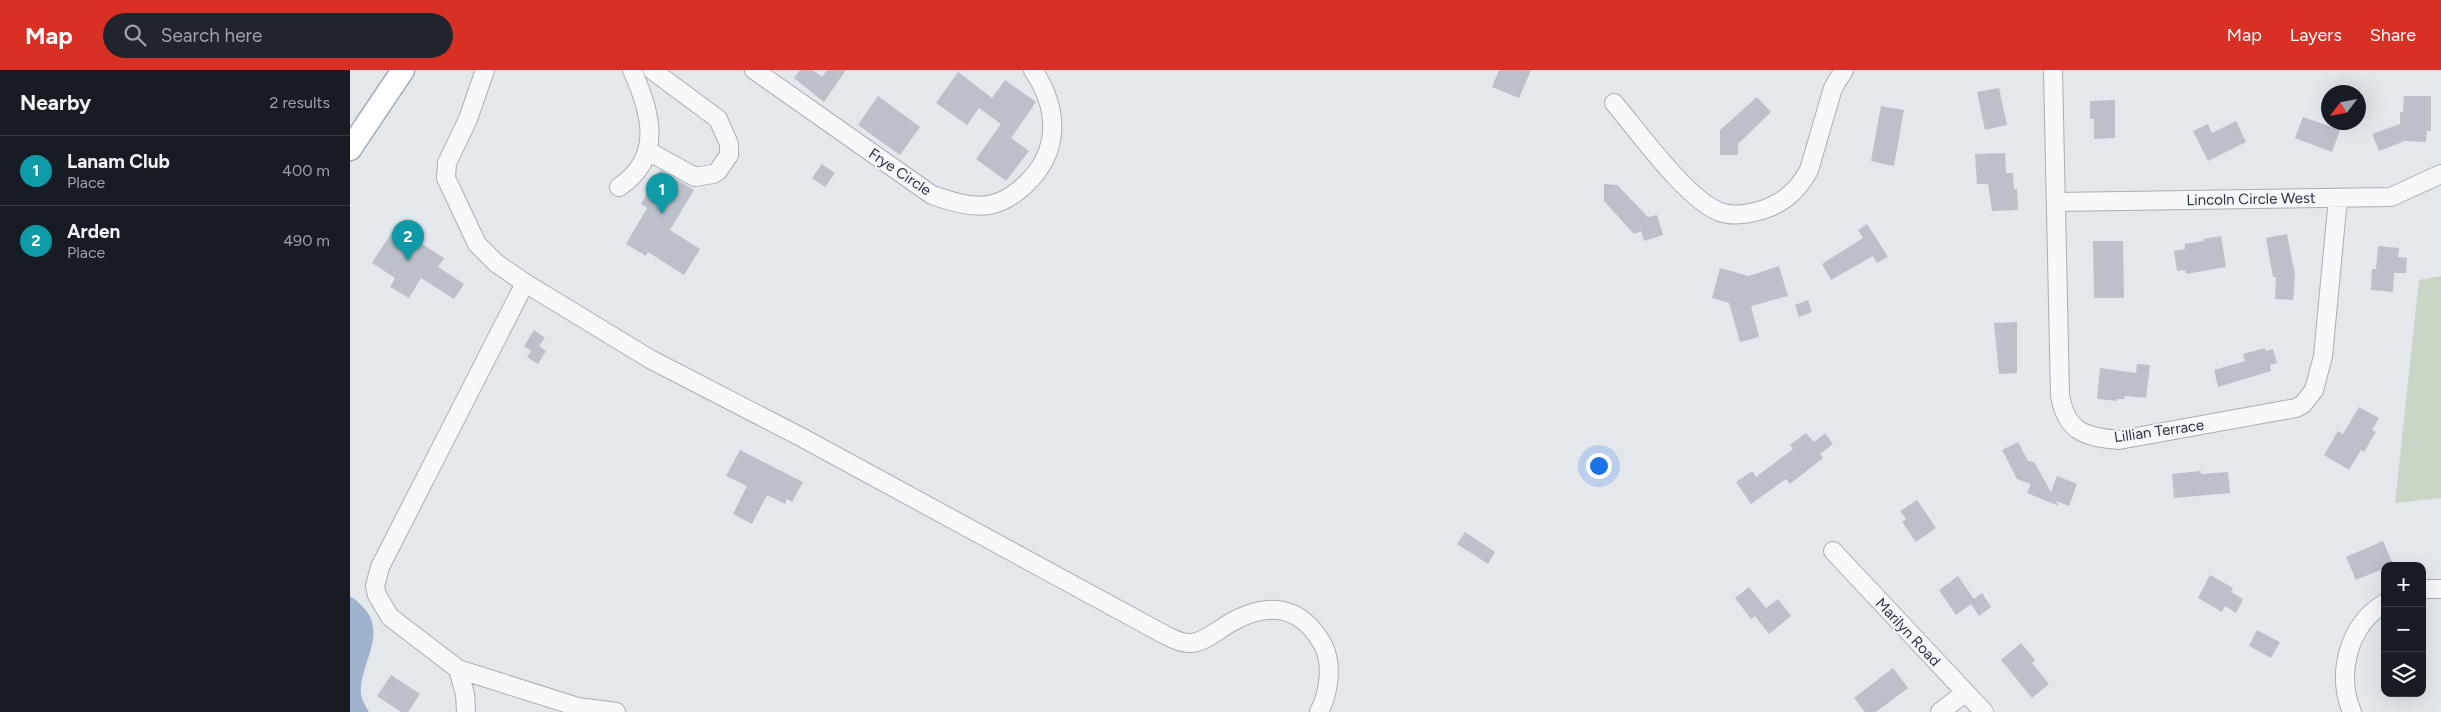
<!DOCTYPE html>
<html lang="en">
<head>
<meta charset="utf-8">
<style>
  :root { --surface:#171b24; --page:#20242c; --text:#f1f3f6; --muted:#9ea1a6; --line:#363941; --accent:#d93025 }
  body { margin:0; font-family:Figtree,sans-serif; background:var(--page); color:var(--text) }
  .controls { position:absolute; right:15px; bottom:15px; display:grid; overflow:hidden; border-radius:10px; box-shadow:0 5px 20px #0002 }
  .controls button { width:45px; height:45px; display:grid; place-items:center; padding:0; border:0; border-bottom:1px solid var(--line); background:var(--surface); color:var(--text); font:25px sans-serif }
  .compass { position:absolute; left:1971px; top:15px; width:45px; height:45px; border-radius:50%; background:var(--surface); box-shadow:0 5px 20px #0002; rotate:238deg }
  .you { position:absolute; left:1248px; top:395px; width:18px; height:18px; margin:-12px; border:4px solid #fff; border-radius:50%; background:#1a73e8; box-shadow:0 0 0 8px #1a73e833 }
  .badge { display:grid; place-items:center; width:32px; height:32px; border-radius:50%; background:var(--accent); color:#fff; font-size:16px; font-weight:700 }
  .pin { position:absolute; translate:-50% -41px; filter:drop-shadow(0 1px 2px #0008) }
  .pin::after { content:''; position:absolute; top:26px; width:18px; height:15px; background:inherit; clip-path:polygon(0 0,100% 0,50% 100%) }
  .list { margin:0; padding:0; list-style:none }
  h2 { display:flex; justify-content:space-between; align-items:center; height:65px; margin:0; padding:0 20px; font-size:21px }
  h2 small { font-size:16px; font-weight:400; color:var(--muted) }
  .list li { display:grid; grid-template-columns:32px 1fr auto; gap:15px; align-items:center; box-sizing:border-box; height:70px; padding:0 20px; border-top:1px solid var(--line) }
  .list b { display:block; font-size:19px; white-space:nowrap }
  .list p { margin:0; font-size:16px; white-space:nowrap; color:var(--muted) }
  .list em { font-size:16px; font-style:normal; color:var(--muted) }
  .icon { flex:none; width:28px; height:28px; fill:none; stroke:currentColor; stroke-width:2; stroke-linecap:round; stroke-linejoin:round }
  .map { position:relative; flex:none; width:2091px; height:642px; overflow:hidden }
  header { display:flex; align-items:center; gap:30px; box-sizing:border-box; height:70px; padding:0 25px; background:var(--accent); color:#fff }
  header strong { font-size:24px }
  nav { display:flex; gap:28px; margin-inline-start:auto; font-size:18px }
  .search { width:350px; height:45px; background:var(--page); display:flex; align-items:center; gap:12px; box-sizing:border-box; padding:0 18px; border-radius:28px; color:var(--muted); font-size:19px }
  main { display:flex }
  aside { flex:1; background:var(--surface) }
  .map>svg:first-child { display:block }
</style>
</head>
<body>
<header>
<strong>Map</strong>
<div class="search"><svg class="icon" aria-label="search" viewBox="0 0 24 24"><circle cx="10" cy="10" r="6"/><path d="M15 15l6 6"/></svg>Search here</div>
<nav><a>Map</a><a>Layers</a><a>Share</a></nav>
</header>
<main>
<aside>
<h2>Nearby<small>2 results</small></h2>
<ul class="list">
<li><span class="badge" style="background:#0f9aa8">1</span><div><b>Lanam Club</b><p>Place</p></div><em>400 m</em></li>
<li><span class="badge" style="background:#0f9aa8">2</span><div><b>Arden</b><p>Place</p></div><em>490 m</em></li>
</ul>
</aside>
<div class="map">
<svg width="2091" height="642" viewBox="0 0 2091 642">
  <rect width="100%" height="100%" fill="#e4e7ec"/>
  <path fill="#c9d6c5" d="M2091 206V428L2045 433 2069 210Z"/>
  <path fill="#9fb4cc" d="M0 527C5 528 8 532 12 536 41 564 5 599 12 628 13 633 17 638 19 642H0Z"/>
  <path fill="#bbc0ca" d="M450 0H463L472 7 477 0H496L474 32 444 8Z
    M1149 0H1181L1169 28 1142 17Z
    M608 2 642 28 655 10 686 32 661 68 679 81 656 111 626 89 651 54 629 38 617 55 586 33Z
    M1649 18 1657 55 1635 60 1627 22Z
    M528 26 570 57 550 85 508 55Z
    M2054 26H2081V61H2077L2076 72 2055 71 2029 81 2022 64 2050 54V42H2053Z
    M1407 27 1421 42 1388 74V85H1370V60Z
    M1765 30V68L1744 69V49H1740V31Z
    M1531 36 1554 40 1544 96 1521 91Z
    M1953 47 1990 60 1982 82 1945 68Z
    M1886 51 1896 72 1858 91 1843 61 1858 54 1862 63Z
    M1655 83 1656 103H1663L1664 119H1667L1668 140 1642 141 1638 114H1627L1625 84Z
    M472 94 485 103 475 117 462 108Z
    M310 100 344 120 320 160 350 179 334 205 298 182 296 186 276 174 297 138 291 134Z
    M1254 114 1267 115 1298 147 1307 145 1313 165 1294 171 1291 161 1284 164 1254 131Z
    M1517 154 1538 187 1527 193 1523 186 1481 210 1472 194 1513 168 1508 160Z
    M42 162 59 170 61 167 94 188 88 197 114 214 104 229 71 208 59 228 40 217 45 208 22 193Z
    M1937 164 1945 205 1943 230 1925 229 1926 207H1923L1916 168Z
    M1871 166 1876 197 1836 204 1835 200 1827 201 1824 181 1835 179V174L1854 171 1853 169Z
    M1743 171H1773L1774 228H1744Z
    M2028 176 2049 178 2048 187 2057 188 2056 203H2044L2043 222 2021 220 2022 199H2026Z
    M1429 196 1438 226 1401 236 1409 267 1390 272 1379 233 1362 228 1370 198 1399 206Z
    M1458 230 1462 242 1449 247 1445 235Z
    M1667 252V303L1649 304 1644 253Z
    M184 260 195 268 189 276 196 281 188 294 177 287 181 281 174 276Z
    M1915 278 1916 281 1923 279 1927 293 1920 295 1921 301 1868 317 1864 300 1895 291 1893 284Z
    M1787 294 1800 295 1796 328 1775 326 1774 329H1767V331L1747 329 1750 298 1786 303Z
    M2009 337 2029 348 2022 360 2026 362 2014 382 2011 380 1999 400 1974 385 1988 361 1993 364Z
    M1456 363 1464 372 1475 363 1483 374 1470 384 1473 388 1440 414 1436 409 1401 434 1386 412 1402 401 1406 407 1443 379 1440 375Z
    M1668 372 1678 391 1684 392 1701 422 1707 406 1727 414 1719 436 1706 431 1709 436 1677 423 1681 414 1667 409 1652 380Z
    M390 380 453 412 442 432 437 429 435 434 417 425 402 454 383 444 397 416 376 406Z
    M1851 401V404L1878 402 1880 423 1824 428 1822 404Z
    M1567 430 1586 458 1566 472 1552 452 1556 449 1550 441Z
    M1115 462 1145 482 1138 494 1107 474Z
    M2033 471 2043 494 2035 496V498L2006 510 1996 487Z
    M1860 505 1883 518 1881 522 1893 529 1886 543 1875 536 1872 542 1848 528Z
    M1608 506 1624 529 1632 523 1641 537 1629 546 1621 534 1606 545 1589 520Z
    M1399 517 1416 538 1428 529 1441 546 1419 564 1405 546 1401 549 1385 528Z
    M1907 560 1930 572 1921 588 1899 576Z
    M1671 573 1685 590 1682 593 1699 614 1682 628 1651 590Z
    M1543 598 1558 618 1526 642H1515L1504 628Z
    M41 605 70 624 58 642H51L27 626Z"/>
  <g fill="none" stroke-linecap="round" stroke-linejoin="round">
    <g stroke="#a9aeb7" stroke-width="20">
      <path id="minor" d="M135 0 118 49 97 93 96 108 127 174 146 193 175 213
        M404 0 582 125C600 131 620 138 639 135 653 133 665 124 675 115 711 81 709 39 683 0
        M1703 0 1710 325C1716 362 1735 367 1769 370L1946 338 1953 334 1964 320 1973 286 1988 128
        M1264 33C1288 61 1337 130 1370 142 1384 147 1400 144 1415 139 1435 132 1449 119 1459 100L1483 18 1494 0
        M298 81 345 107 363 104 368 101 379 85V74L368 49 302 0
        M269 117C314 87 301 42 282 0
        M1706 132 2041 127 2091 104
        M1483 481 1634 642
        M2072 519H2091
        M108 599 115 624 116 642
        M266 642 228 637 108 599 40 547 27 525 25 516 30 497 175 213 300 289 451 367 817 566C825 570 834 574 842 573 856 571 868 560 880 553 918 531 951 535 973 575 983 594 979 623 969 642
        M1590 642 1615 623
        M2002 642C1986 604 1998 555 2035 533"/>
    </g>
    <g stroke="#a3abb8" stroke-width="25">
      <path id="major" d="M0 79 53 0"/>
    </g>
    <use href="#minor" stroke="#f7f8fa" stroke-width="18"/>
    <use href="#major" stroke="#fff" stroke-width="22"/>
  </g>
  <g text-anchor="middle" stroke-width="4" stroke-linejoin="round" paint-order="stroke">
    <g font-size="15" fill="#2b3445" stroke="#f4f6f9">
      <text transform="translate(550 102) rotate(34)" y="5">Frye Circle</text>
      <text transform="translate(1901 129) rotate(-1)" y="5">Lincoln Circle West</text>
      <text transform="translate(1809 361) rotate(-8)" y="5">Lillian Terrace</text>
      <text transform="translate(1558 562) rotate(47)" y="5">Marilyn Road</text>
    </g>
  </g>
</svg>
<div class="controls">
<button>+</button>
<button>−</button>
<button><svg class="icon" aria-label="layers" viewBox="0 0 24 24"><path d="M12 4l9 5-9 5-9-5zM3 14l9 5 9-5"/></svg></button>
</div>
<svg class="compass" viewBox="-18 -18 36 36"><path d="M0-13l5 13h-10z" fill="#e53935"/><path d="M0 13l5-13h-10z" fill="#9ea1a6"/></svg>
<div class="you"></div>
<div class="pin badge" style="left:312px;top:144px;background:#0f9aa8">1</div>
<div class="pin badge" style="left:58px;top:191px;background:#0f9aa8">2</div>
</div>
</main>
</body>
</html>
